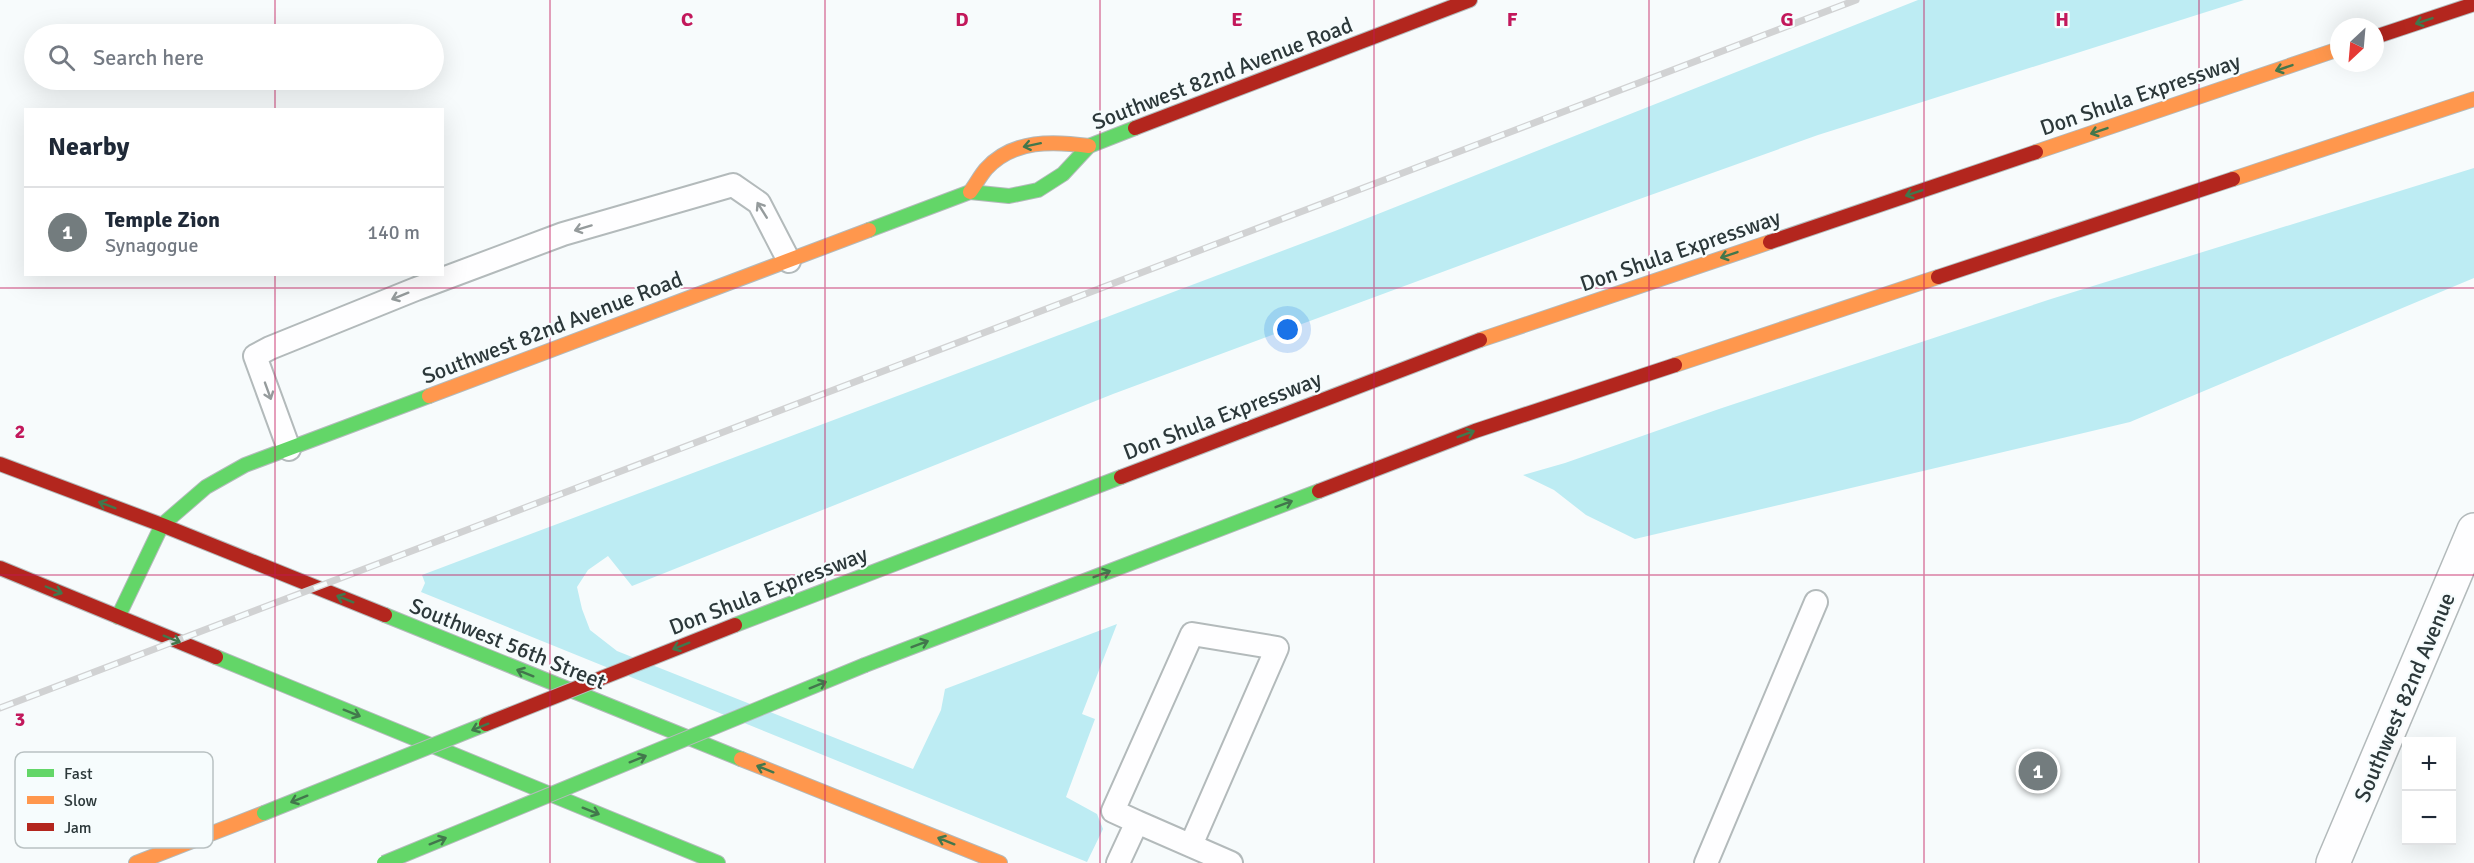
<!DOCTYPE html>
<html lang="en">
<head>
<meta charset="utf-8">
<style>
  :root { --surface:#fff; --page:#f2f2f3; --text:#1f2937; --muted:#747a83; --line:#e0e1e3; --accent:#737c7e }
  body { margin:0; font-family:Signika,sans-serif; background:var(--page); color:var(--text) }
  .controls { position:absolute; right:18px; bottom:18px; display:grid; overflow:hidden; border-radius:0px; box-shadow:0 6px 24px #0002 }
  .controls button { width:54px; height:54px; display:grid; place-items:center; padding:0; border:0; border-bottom:2px solid var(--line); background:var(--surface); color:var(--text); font:30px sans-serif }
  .compass { position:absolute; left:2330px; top:18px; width:54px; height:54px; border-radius:50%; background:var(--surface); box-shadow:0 6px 24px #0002; rotate:206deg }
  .you { position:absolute; left:1288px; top:330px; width:21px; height:21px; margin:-15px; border:4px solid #fff; border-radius:50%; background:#1a73e8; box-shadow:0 0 0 9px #1a73e833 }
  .badge { display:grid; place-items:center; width:39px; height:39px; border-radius:50%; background:var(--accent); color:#fff; font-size:20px; font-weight:700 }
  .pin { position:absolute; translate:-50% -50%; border:3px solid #fff; box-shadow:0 2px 6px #0006 }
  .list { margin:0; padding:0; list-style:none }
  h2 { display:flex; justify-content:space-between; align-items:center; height:78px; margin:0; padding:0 24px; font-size:26px }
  h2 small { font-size:20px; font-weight:400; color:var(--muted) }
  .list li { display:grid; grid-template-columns:39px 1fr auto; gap:18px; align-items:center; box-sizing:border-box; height:90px; padding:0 24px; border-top:2px solid var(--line) }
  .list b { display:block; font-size:22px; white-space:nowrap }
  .list p { margin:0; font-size:20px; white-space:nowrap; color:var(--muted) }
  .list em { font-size:20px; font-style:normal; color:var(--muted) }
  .icon { flex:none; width:33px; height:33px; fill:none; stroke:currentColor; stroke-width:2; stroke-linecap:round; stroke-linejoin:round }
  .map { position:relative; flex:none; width:2474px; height:863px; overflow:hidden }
  .search { position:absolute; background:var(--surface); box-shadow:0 6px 24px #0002; left:24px; top:24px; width:420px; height:66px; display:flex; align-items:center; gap:15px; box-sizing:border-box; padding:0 21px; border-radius:33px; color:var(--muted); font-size:22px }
  .panel { position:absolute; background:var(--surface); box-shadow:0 6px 24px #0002; left:24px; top:108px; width:420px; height:168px; border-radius:0px }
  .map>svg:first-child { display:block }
</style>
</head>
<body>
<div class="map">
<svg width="2474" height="863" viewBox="0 0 2474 863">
  <rect width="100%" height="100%" fill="#f7fbfc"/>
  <path fill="#bdecf3" d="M1918 0H2244L1818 135 1634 201 1113 394 632 586 608 556 588 570 577 587 582 609 590 630 617 651 913 769 941 710 945 689 1117 624 1082 714 1095 719 1066 797 1097 814 1103 829 1087 862 421 592 425 583 422 575 1335 231Z
    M2474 168V278L2130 422 1635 539 1586 515 1554 490 1523 475 1565 463 1719 409 2051 299Z"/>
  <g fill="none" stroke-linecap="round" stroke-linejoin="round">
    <g stroke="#b3babb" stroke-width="26">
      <path id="lane" d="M289 449 255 356 270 348 416 289 563 234 733 185 759 203 789 261
        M1137 822 1113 811 1192 634 1277 648 1191 845
        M1118 863 1137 822 1231 863
        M1706 863 1816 602"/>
    </g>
    <g stroke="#b3babb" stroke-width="36">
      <path id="street" d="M2333 863 2474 530"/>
    </g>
    <g stroke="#b3babb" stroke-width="16">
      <path id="fast" d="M869 230 970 192 1009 196 1038 190 1063 174 1089 146 1135 128
        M385 615 741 759
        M118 617 162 525 206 487 245 465 429 396
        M735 625 1121 477
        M216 657 718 863
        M865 665 1319 491"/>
    </g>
    <g stroke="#b3babb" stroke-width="16">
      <path id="slow" d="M2036 152 2339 49
        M2233 179 2474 99
        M970 192C976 184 980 176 986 169 1013 139 1054 141 1089 146
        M1480 340 1770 242
        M1675 365 1938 277
        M429 396 869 230
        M741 759 1000 863
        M136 863 264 813"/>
    </g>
    <g stroke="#b3babb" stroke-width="16">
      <path id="jam" d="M2375 37 2474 4
        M1135 128 1470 0
        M1770 242 2036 152
        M1938 277 2233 179
        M0 464 162 525 385 615
        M1121 477 1480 340
        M1319 491 1475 431 1675 365
        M0 568 216 657"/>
    </g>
    <use href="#lane" stroke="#fefeff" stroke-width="22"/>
    <use href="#street" stroke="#fefeff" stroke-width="33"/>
    <use href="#fast" stroke="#63d668" stroke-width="14"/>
    <use href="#slow" stroke="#ff974d" stroke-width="14"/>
    <use href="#jam" stroke="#b3261e" stroke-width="14"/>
    <g stroke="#d1d2d3" stroke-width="7">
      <path id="rail" d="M0 708 1856 0"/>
    </g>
    <use href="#rail" stroke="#f6fcfd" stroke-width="4.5" stroke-dasharray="14" stroke-linecap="butt"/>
    <g stroke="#b3babb" stroke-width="16" stroke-linecap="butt">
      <path id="fast-bridge" d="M264 813 486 724
        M384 863 865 665"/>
    </g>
    <g stroke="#b3babb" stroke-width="16" stroke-linecap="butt">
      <path id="jam-bridge" d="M486 724 735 625"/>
    </g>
    <use href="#fast-bridge" stroke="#63d668" stroke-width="14"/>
    <use href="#jam-bridge" stroke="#b3261e" stroke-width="14"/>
  </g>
  <defs><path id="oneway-shaft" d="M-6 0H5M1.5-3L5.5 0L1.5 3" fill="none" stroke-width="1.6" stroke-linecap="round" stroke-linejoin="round" transform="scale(1.5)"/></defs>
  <g stroke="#42774c">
    <use href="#oneway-shaft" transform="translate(2424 21) rotate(161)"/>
    <use href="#oneway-shaft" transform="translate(2284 68) rotate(161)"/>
    <use href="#oneway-shaft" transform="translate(2099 131) rotate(161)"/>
    <use href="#oneway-shaft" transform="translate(1032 145) rotate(168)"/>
    <use href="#oneway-shaft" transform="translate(1914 193) rotate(161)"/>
    <use href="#oneway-shaft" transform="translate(1729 255) rotate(161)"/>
    <use href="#oneway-shaft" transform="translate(1466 434) rotate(-21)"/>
    <use href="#oneway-shaft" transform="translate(1284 504) rotate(-21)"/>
    <use href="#oneway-shaft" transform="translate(107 505) rotate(-159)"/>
    <use href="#oneway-shaft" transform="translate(1102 574) rotate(-21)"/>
    <use href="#oneway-shaft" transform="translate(54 590) rotate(23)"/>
    <use href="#oneway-shaft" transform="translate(345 599) rotate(-158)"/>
    <use href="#oneway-shaft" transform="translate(172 639) rotate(22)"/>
    <use href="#oneway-shaft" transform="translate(920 644) rotate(-21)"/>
    <use href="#oneway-shaft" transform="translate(681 646) rotate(158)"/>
    <use href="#oneway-shaft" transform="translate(525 673) rotate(-158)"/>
    <use href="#oneway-shaft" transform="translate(818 685) rotate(-22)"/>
    <use href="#oneway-shaft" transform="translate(352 713) rotate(22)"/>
    <use href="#oneway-shaft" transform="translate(480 727) rotate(158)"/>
    <use href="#oneway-shaft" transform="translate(638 759) rotate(-22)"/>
    <use href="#oneway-shaft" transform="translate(765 769) rotate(-158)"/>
    <use href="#oneway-shaft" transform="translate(299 799) rotate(158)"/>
    <use href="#oneway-shaft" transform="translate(591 811) rotate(22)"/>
    <use href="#oneway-shaft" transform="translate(438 841) rotate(-22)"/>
    <use href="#oneway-shaft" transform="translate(946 841) rotate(-158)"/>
  </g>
  <g stroke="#959b9c">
    <use href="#oneway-shaft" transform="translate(762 210) rotate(-122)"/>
    <use href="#oneway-shaft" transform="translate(583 228) rotate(163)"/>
    <use href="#oneway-shaft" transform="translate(400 296) rotate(158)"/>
    <use href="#oneway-shaft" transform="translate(268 391) rotate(70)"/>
  </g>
  <path fill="none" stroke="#c2185b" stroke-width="1.5" stroke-opacity="0.55" d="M275 0V34M550 0V863M825 0V863M1100 0V863M1374 0V863M1649 0V863M1924 0V863M2199 0V863M275 80V110M275 274V863M0 288H2474M0 575H2474"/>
  <g text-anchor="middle" stroke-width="4.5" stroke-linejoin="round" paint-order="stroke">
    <g font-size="22" fill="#2c383a" stroke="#f6fcfd">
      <text transform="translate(1222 73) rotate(-21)" y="8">Southwest 82nd Avenue Road</text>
      <text transform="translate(2140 94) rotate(-19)" y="8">Don Shula Expressway</text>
      <text transform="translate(1680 250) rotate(-19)" y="8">Don Shula Expressway</text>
      <text transform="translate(552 327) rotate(-21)" y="8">Southwest 82nd Avenue Road</text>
      <text transform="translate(1222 415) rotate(-21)" y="8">Don Shula Expressway</text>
      <text transform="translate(768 590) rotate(-21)" y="8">Don Shula Expressway</text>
      <text transform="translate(508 643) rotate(22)" y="8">Southwest 56th Street</text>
      <text transform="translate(2404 697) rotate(-67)" y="8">Southwest 82nd Avenue</text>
    </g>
  </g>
  <rect x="15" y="752" width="198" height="96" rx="9" fill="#f6fcfd" stroke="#b9c1c2" stroke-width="1.5"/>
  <rect x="27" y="769" width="27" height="8" fill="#63d668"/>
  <rect x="27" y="796" width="27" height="8" fill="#ff974d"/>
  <rect x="27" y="823" width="27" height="8" fill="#b3261e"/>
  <g font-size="16" fill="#2c383a">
    <text x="64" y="779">Fast</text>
    <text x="64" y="806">Slow</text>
    <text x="64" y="833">Jam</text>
  </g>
  <g font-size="20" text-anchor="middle" font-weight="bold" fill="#c2185b" stroke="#f6fcfd" stroke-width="4.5" stroke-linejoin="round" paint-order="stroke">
    <text x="687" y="26">C</text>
    <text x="962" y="26">D</text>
    <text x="1237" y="26">E</text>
    <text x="1512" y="26">F</text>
    <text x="1787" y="26">G</text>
    <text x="2062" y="26">H</text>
    <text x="20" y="438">2</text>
    <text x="20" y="726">3</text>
  </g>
</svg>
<div class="controls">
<button>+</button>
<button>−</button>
</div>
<svg class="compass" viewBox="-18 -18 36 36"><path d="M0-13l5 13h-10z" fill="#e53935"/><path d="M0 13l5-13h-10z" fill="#747a83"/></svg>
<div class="you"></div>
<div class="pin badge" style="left:2038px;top:771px">1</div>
<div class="search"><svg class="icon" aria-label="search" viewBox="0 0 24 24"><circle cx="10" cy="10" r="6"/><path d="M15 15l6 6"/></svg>Search here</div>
<section class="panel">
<h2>Nearby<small></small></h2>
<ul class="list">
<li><span class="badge">1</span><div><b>Temple Zion</b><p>Synagogue</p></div><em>140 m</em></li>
</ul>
</section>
</div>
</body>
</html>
